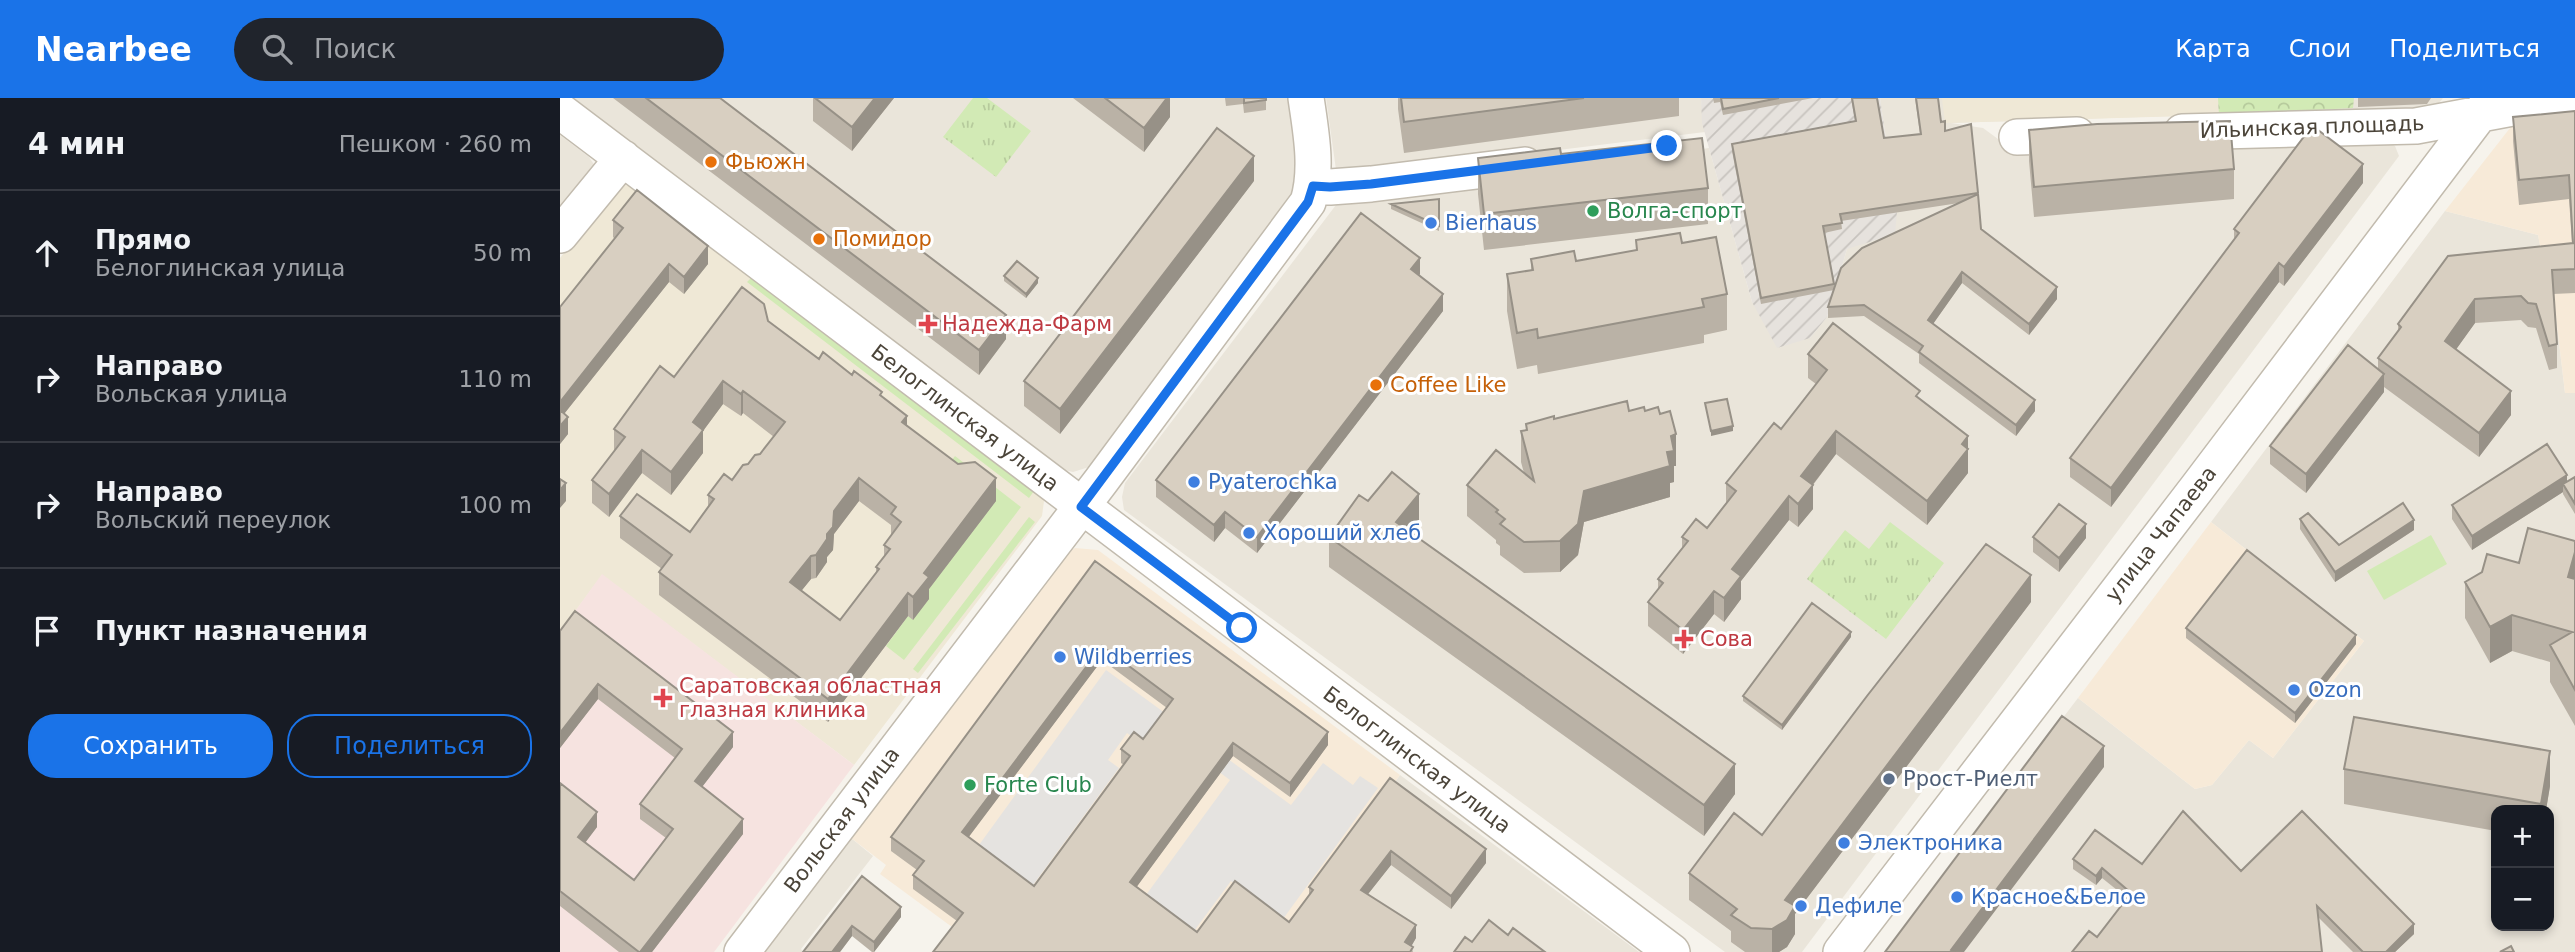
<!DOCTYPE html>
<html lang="ru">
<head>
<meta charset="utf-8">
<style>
  :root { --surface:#171b24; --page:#20242c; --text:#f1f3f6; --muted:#9ea1a6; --line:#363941; --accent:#1a73e8 }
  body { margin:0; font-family:"DejaVu Sans",sans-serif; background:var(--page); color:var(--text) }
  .controls { position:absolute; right:21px; bottom:21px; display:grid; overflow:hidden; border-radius:14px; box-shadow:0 4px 10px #0003 }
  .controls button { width:63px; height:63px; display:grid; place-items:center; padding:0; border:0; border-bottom:2px solid var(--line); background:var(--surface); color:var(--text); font:35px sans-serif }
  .stop { position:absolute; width:21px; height:21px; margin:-16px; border:5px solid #1a73e8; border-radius:50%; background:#fff }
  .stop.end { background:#1a73e8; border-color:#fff; box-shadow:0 2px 7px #0008 }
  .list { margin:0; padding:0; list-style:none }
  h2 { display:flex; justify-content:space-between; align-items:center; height:91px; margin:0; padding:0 28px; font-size:30px }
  h2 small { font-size:23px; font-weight:400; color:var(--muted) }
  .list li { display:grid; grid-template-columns:46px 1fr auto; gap:21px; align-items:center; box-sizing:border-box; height:126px; padding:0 28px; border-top:2px solid var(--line) }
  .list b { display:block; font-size:26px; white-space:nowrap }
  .list p { margin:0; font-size:23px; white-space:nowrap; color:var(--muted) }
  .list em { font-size:23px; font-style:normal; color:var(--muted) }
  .actions { display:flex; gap:14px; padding:21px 28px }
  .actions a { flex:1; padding:16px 0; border:2px solid var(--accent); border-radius:28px; text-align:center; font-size:24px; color:var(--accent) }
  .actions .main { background:var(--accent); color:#fff }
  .icon { flex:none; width:38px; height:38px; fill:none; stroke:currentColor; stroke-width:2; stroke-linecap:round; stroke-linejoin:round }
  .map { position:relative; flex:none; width:2015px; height:854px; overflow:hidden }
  header { display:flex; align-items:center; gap:42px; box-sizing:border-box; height:98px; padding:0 35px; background:var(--accent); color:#fff }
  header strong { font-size:33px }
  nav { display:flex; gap:38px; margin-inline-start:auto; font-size:24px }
  .search { width:490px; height:63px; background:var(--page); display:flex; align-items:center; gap:18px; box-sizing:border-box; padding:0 24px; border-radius:38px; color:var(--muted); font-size:26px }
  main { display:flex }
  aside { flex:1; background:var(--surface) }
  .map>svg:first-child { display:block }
</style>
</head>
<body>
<header>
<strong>Nearbee</strong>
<div class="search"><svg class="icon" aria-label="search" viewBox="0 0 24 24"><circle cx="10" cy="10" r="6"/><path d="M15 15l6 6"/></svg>Поиск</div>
<nav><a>Карта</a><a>Слои</a><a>Поделиться</a></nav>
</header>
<main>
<aside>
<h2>4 мин<small>Пешком · 260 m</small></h2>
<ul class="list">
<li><svg class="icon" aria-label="ahead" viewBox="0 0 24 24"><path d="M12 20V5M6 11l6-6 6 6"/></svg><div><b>Прямо</b><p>Белоглинская улица</p></div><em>50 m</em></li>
<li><svg class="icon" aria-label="right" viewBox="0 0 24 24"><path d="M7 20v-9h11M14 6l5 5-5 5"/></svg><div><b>Направо</b><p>Вольская улица</p></div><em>110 m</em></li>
<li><svg class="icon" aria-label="right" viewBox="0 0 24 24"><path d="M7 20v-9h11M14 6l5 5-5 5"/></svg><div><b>Направо</b><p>Вольский переулок</p></div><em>100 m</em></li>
<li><svg class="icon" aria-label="arrive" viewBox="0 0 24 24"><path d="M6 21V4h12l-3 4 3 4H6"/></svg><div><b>Пункт назначения</b></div></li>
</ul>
<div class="actions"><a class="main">Сохранить</a><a>Поделиться</a></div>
</aside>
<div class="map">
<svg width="2015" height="854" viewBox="0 0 2015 854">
  <defs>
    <pattern id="industrial-furrows" width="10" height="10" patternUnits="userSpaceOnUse" patternTransform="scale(1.75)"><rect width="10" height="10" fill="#e6e2dd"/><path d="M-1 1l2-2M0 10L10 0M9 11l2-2" fill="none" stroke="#c7c3be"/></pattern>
    <pattern id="forest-crowns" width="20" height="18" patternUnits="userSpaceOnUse" patternTransform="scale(1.75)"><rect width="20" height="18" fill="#d2eab5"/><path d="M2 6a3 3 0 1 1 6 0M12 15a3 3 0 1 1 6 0" fill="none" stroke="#b6ca9c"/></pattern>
    <pattern id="park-tufts" width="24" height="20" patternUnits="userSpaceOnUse" patternTransform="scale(1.75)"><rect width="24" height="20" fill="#d2eab5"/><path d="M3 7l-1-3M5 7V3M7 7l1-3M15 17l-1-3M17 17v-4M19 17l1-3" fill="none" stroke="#b6ca9c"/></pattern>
  </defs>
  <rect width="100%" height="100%" fill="#f6f3ec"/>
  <path fill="#eae5da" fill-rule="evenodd" d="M9 0H732L742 68 735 98 529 369 513 374 495 370Z
    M766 0H1141L1145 34 777 79Z
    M1320 0H1883L1870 17 1798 12 1391 25 1423 30 1438 41 1820 39 1835 48 1839 58 1242 854H1165L564 412 562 399 565 385 779 103 1149 50 1192 204 1250 240 1267 219 1287 151 1337 114Z
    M0 37 29 59 35 68 0 119Z
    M1885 113 1978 137 1996 219 2005 295H2015V854H1324L1518 600 1635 691 1652 687 1689 642 1713 660 1804 543 1651 424ZM1936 712H1989V828H1936Z
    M840 677 1079 854H711Z
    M291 740 313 758 241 851 243 854H205Z"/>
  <path fill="#f7ead8" d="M2015 14V295H2005L1996 219 1992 216 1978 137 1885 113 1950 30 1958 24Z
    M1651 424 1804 543 1713 660 1689 642 1652 687 1635 691 1518 600Z
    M515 450 538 452 840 677 711 854H426L320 776 326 767 291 740 503 459Z"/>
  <path fill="url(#industrial-furrows)" d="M1141 0H1320L1337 114 1335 136 1287 151 1267 219 1250 240 1217 250 1192 204 1142 25Z"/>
  <path fill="#efe8d6" d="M1382 0H1658L1659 17 1385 25Z
    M64 87 73 88 477 392 484 403 482 418 294 667 42 477 0 534V160L56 90Z"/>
  <path fill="#f6e3e0" d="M42 476 294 667 154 854H0V534Z"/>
  <path fill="#d2eab5" d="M193 178 476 390 469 400 187 184Z
    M395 358 461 409 344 562 326 548 348 518 353 521 364 498 392 362Z
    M469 419 475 424 358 575 353 571Z
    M1871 437 1887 466 1824 502 1807 473Z"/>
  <path fill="url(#forest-crowns)" d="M1658 0H1794L1793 10 1659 17Z"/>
  <path fill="url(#park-tufts)" d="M413 0H427L471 33 436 79 383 39Z
    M1330 424 1384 465 1326 541 1247 481 1285 432 1309 451Z"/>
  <path fill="#e5e3e0" d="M546 572 731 707 763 665 793 687 800 678 818 690 723 821 671 783 634 833 586 797 670 682 595 627 582 645 567 635 548 662 559 670 473 787 419 747Z"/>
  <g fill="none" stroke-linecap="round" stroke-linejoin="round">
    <g stroke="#c2bbae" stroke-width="38">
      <path id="minor" d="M0 13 1112 854
        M1622 34 1856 28 1974 6 2015 2
        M1457 39 1517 37
        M753 88 770 89 811 86 965 67
        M0 137 63 60
        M182 854 541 383 748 104C758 71 751 34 746 0
        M1281 854 1637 390 1932 0"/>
    </g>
    <use href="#minor" stroke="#fff" stroke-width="35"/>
  </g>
  <path fill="#bab2a6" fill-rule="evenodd" d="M53 0H160L446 241 419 277Z
    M253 0H334L292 53 253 23Z
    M513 0H610V19L584 54Z
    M665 0H706V12L684 15 683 6 666 8Z
    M838 0H1119V18L844 55 838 11Z
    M1153 0H1253L1163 17 1160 4 1154 5Z
    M1291 0H1317L1324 40 1360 36 1355 0H1378L1381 24 1385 33 1411 26 1421 131 1497 201 1469 237 1402 185 1373 226 1475 313 1456 338 1359 265V256L1304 218 1268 220V209L1399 105 1281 123 1282 131 1264 135 1274 186V192L1201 206 1172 53V46L1295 23Z
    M1798 0H1871L1867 6 1798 9Z
    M2015 13V195L1993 196 1997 246V270L1989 272 1976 230 1968 229 1961 222 1915 225 1896 251 1951 317 1919 359 1824 289V294L1746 395 1710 366V348L1818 270V260L1838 233V226L2012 145 2009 101 1959 107 1953 43V19Z
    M1469 32 1674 71V101L1474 119 1469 63Z
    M1001 56 1148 90V126L924 152 918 96V60Z
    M694 83 500 336 464 308V283Z
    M1803 85 1724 188 1719 184 1551 409 1510 379V360L1674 142V131Z
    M879 101V133L831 111V106Z
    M53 122 148 166 124 196 109 184 4 316 8 336 0 346V209L55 141 53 139Z
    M1076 142 1122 145 1167 196V232L1144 237V245L978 276 977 267 957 271 947 213V176L971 172V161L1016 163 1076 153Z
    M860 176 859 177 883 213 697 455 665 430 654 444 596 399V382Z
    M444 178 478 185 466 200 444 183Z
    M208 223 259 261 292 277 322 298 347 328 436 403 369 491V501L353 522 348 518 268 624 99 497V474L102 471 60 440V418L130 434 148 409V397L172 382 200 356 214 339 183 315 181 318 163 306 143 333V355L111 397 82 375 49 419 32 405V382L54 353V331L114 279ZM299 403 331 427V438L324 447V458L316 469V475L280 522 241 493 251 481 256 480 267 464V459L273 452 274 436Z
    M1248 256 1360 301 1408 338V375L1367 427 1276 356 1253 387V411L1238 429 1229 422 1181 483V501L1164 524 1154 516 1123 556 1088 528V504L1098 492V481L1122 450V439L1147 430 1166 405V385L1221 331 1256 286 1248 280Z
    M1069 313H1085L1116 368H1114V384L1110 385V399L1024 424 1018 457 1000 474 964 475 940 457V448L936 445V442L907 418V387L964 375 961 364V333L966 332V326Z
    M2015 379V416L2003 396V394L1912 452 1892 421V407L2007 384Z
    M808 403 859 426 852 435 1175 696 1144 738 769 469V439Z
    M1740 421 1779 447 1854 432 1775 484 1740 431Z
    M1473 439 1526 440 1499 474 1473 454Z
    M2015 443V628L1990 584V564L1952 553 1930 565 1905 520V484L1959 465Z
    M535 463 768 647 730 699 673 658 576 789 637 834 729 824 749 797V789L830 680 926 765 891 811 831 767 808 796 856 840 851 848 853 854 397 823 353 791V777L357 772 331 753V739ZM542 562 607 610 583 641 561 651V665L564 667 474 788 408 739Z
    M1471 504 1235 816V836L1227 849 1219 854H1185L1171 844V833L1129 802V775L1202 737Z
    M1626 530 1796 546 1735 625 1626 540Z
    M0 533 173 649 142 689 183 736 92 854H59L0 808V685L37 729 25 745 74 782 106 740 80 721V706L115 660 38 601 0 650Z
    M1291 539 1222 632 1183 603V598Z
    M1784 671 1990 688 1986 712H1936V733L1784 706Z
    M1513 761 1681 773 1854 836 1835 854H1793L1758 819 1537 839 1567 800 1542 780 1536 787 1513 771Z
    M302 778 341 819 314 854H312L292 838 280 854Z"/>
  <path fill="#979187" d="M315 0H334L292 53V29Z
    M607 0H610V19L584 54V30Z
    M694 58V83L500 336V311Z
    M1803 66V85L1724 188V169Z
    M148 148V166L124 196V179Z
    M860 160V176L851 188V171Z
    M1719 165V184L1551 409V390Z
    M109 166V184L0 321V304Z
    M1402 174V185L1368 233V222Z
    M478 180V185L466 200V196Z
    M1497 189V201L1469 237V226Z
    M883 196V213L697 455V439Z
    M1915 201V225L1885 267V243Z
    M446 217V241L419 277V252Z
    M1824 276V294L1746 395V376Z
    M163 283V306L143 333V355L111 397V374L133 324Z
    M183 293V315L181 318V296Z
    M1951 293V317L1919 359V335Z
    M1475 302V313L1456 338V327Z
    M347 318V340L342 324Z
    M8 319V336L0 346V328Z
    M1173 328V333L1151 338V333Z
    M1276 333V356L1241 402V378Z
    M1116 336V368H1114V384L1110 385V399L1024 424 1018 457 1000 474V443L1024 393 1111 338Z
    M1408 338V375L1367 427V403L1402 346Z
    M82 352V375L49 419V396Z
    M2007 377V391L2003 386V394L1912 452V438Z
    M299 380V403L274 436 273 452 267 459V464L256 480V457L267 436 274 413Z
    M436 380V403L369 491V501L353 522V499L364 475Z
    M6 385V403L0 410V392Z
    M1253 387V411L1238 429V406Z
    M859 396V426L836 454V424Z
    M1229 398V422L1181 483V501L1164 524V500L1172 471Z
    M665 414V430L654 444V427Z
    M1854 422V432L1775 484V474Z
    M1526 426V440L1499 474V460Z
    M2015 454V490L2008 479Z
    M251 458V481L230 507V484Z
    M1471 477V504L1235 816V836L1227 849 1219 854H1212V831L1225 802Z
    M1154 493V516L1123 556V532Z
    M348 495V518L268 624V601Z
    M1952 517V553L1930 565V529Z
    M1291 534V539L1222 632V627Z
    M1796 537V546L1735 625V615Z
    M542 548V562L402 748V734Z
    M38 586V601L0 650V635Z
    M173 634V649L135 698V683Z
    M768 634V647L730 699V685Z
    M673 645V658L570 798V784Z
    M1544 648V669L1404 854H1391V852Z
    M1990 653V688L1986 712H1981V706Z
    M1175 666V696L1144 738V707Z
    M37 714V729L18 754V739Z
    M183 721V736L92 854H80Z
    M926 751V765L891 811V798Z
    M831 753V767L801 805V792Z
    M1542 770V780L1536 787V778Z
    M341 809V819L314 854V844Z
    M1854 826V836L1835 854H1826Z
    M856 827V840L848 854 845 844Z
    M292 828V838L280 854H272Z"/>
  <path fill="#d8cfc1" stroke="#979187" stroke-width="2" fill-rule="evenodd" d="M86 0H160L446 217 419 252Z
    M255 0H315L292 29Z
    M545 0H607L584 30Z
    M684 0H706V2L684 5Z
    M841 0H1024L844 24Z
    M1161 0H1219L1163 11Z
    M1292 0H1317L1324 40 1361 36 1356 0H1378L1381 24 1385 23V33L1411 26 1418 95 1280 116 1282 125 1263 128 1274 186 1201 200 1172 46 1296 23Z
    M2015 13V171L1992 172 1997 246 1989 248 1976 206 1968 205 1961 198 1915 201 1885 243 1951 293 1919 335 1818 260 1841 229 1838 226 1888 158 2013 145 2009 77 1959 82 1953 19Z
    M1670 23 1674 71 1474 89 1469 32 1537 26Z
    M657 30 694 58 500 311 464 283Z
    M1749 32H1758L1803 66 1724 169 1719 165 1551 390 1510 360 1679 135 1674 131Z
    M1142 40 1148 90 924 116 918 60 1000 50 1001 56Z
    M77 92 148 148 124 179 109 166 0 304V209L63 130 53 122Z
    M1418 96 1421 131 1497 189 1469 226 1402 174 1368 222 1475 302 1456 327 1359 254 1363 248 1304 207 1268 209 1281 170 1302 150Z
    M879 101V128L831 106Z
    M801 115 860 160 851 171 883 196 697 439 665 414 654 427 596 382Z
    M1120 135 1122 145 1156 139 1167 196 1142 201 1144 209 978 240 977 231 957 235 947 176 973 172 971 161 1014 153 1016 163 1077 152 1076 142Z
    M457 163 478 180 466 196 444 178Z
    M182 189 204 206 208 223 259 261 263 254 292 277 294 273 322 294 320 297 347 318 342 324 398 366 415 364 436 380 364 475 369 479 353 499 348 495 268 601 99 474 112 457 60 418 77 396 130 434 154 401 148 397 164 376 172 382 183 367 188 366 195 357 200 356 225 324 183 293 181 296 163 283 133 324 143 332 111 374 82 352 49 396 32 382 65 339 54 331 100 268 114 279ZM299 380 336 409 331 416 341 424 324 447 330 451 316 469 319 471 280 522 230 484 251 458 256 457 267 441V436L273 429 274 413Z
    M1273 225 1360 293 1356 298 1408 338 1402 346 1408 351 1367 403 1276 333 1241 378 1253 387 1238 406 1229 398 1172 471 1181 478 1164 500 1154 493 1123 532 1088 504 1103 485 1098 481 1128 443 1122 439 1136 421 1147 430 1176 393 1166 385 1214 325 1221 331 1267 272 1248 256Z
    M1788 247 1824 276 1746 376 1710 348Z
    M1167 301 1173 328 1151 333 1145 305Z
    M1067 303 1069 313 1084 309 1085 313 1098 309 1100 316 1110 313 1116 336 1111 338 1114 353 1107 354 1110 368 1024 393 1018 426 1000 443 964 444 940 426 945 421 936 414 938 412 907 387 936 352 974 383 961 333 967 332 966 326 994 318V321Z
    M0 312 8 319 0 328Z
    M1987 346 2007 377 1912 438 1892 407Z
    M832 374 859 396 836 424 1175 666 1144 707 769 439 799 397 808 403Z
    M2015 379V406L2003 386Z
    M0 381 6 385 0 392Z
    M1843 405 1854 422 1775 474 1740 421 1748 415 1779 447Z
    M1499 406 1526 426 1499 460 1473 439Z
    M1968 430 2015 443V454L2008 479 2015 481V592L1990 547 2012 534 1952 517 1930 529 1905 484 1922 474 1927 456 1959 465Z
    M1426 446 1471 477 1225 802 1235 808 1227 822 1212 831 1191 830 1171 817 1177 811 1129 775 1174 715 1202 737 1307 598Z
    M1687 452 1796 537 1735 615 1626 530Z
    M535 463 768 634 730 685 673 645 570 784 637 834 675 783 729 824 753 792 749 789 830 680 926 751 891 798 831 753 801 792 856 827 845 844 853 849 850 854H373L403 815 353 777 364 763 331 739ZM542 548 613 601 583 641 574 634 561 651 570 658 474 788 402 734Z
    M1252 505 1291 534 1222 627 1183 598Z
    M15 513 173 634 135 683 183 721 80 854H79L0 793V685L37 714 18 739 74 782 113 731 80 706 122 651 38 586 0 635V533Z
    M1502 618 1544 648 1391 852 1394 854H1325Z
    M1794 619 1990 653 1981 706 1784 671Z
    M1623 713 1681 773 1742 713 1854 826 1826 854H1803L1757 808 1762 854H1512L1529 833 1537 839 1571 795 1542 770 1536 778 1513 761 1535 732 1582 766Z
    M302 778 341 809 314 844 292 828 272 854H243Z
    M929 822 948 837 953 830 985 854H894L905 839 912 844Z
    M1951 848 1954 854H1940Z"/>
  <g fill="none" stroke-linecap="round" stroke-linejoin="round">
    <path stroke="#1a73e8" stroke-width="9" d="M682 530 521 409 748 104 753 88 770 89 811 86 1107 48"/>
  </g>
  <g fill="#e8710a" stroke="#fff" stroke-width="2.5">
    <circle cx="151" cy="64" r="7"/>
    <circle cx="259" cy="141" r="7"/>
    <circle cx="816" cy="287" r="7"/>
  </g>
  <g fill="#2e9e5b" stroke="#fff" stroke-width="2.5">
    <circle cx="1033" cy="113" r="7"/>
    <circle cx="410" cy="687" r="7"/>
  </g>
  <g fill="#3f7fe0" stroke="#fff" stroke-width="2.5">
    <circle cx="871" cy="125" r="7"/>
    <circle cx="634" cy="384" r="7"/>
    <circle cx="689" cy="435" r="7"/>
    <circle cx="500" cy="559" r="7"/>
    <circle cx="1734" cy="592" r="7"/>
    <circle cx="1284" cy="745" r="7"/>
    <circle cx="1397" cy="799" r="7"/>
    <circle cx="1241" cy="808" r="7"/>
  </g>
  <g fill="#e0444e" stroke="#fff" stroke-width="2.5">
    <path d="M364.5 215.5h7v7h7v7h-7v7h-7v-7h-7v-7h7z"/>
    <path d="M1120.5 530.5h7v7h7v7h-7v7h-7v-7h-7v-7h7z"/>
    <path d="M99.5 589.5h7v7h7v7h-7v7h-7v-7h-7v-7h7z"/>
  </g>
  <circle fill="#5c6f8a" stroke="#fff" stroke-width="2.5" cx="1329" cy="681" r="7"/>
  <g text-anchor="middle" stroke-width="6" stroke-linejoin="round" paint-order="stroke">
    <g font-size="21" fill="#4b4439" stroke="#fff">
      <text transform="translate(1752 29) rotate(-2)" y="7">Ильинская площадь</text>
      <text transform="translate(405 320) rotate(37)" y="7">Белоглинская улица</text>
      <text transform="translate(1601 436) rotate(-52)" y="7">улица Чапаева</text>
      <text transform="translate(857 662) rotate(37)" y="7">Белоглинская улица</text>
      <text transform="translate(282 722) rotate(-53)" y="7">Вольская улица</text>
    </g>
    <g font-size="21" fill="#c56008" stroke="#fff" text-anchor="start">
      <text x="165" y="71">Фьюжн</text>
      <text x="273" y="148">Помидор</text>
      <text x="830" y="294">Coffee Like</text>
    </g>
    <g font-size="21" fill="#27864d" stroke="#fff" text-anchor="start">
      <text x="1047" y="120">Волга-спорт</text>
      <text x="424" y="694">Forte Club</text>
    </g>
    <g font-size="21" fill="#366cbe" stroke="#fff" text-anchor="start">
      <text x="885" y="132">Bierhaus</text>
      <text x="648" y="391">Pyaterochka</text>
      <text x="703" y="442">Хороший хлеб</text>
      <text x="514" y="566">Wildberries</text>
      <text x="1748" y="599">Ozon</text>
      <text x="1298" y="752">Электроника</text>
      <text x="1411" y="806">Красное&amp;Белое</text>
      <text x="1255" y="815">Дефиле</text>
    </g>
    <g font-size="21" fill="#be3a42" stroke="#fff" text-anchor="start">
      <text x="382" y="233">Надежда-Фарм</text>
      <text x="1140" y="548">Сова</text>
      <text x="119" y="595">Саратовская областная<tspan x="119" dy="24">глазная клиника</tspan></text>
    </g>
    <g font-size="21" fill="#4e5e75" stroke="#fff" text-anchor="start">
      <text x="1343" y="688">Ррост-Риелт</text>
    </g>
  </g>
</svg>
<div class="controls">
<button>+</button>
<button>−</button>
</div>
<div class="stop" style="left:682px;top:530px"></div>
<div class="stop end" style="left:1107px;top:48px"></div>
</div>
</main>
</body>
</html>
